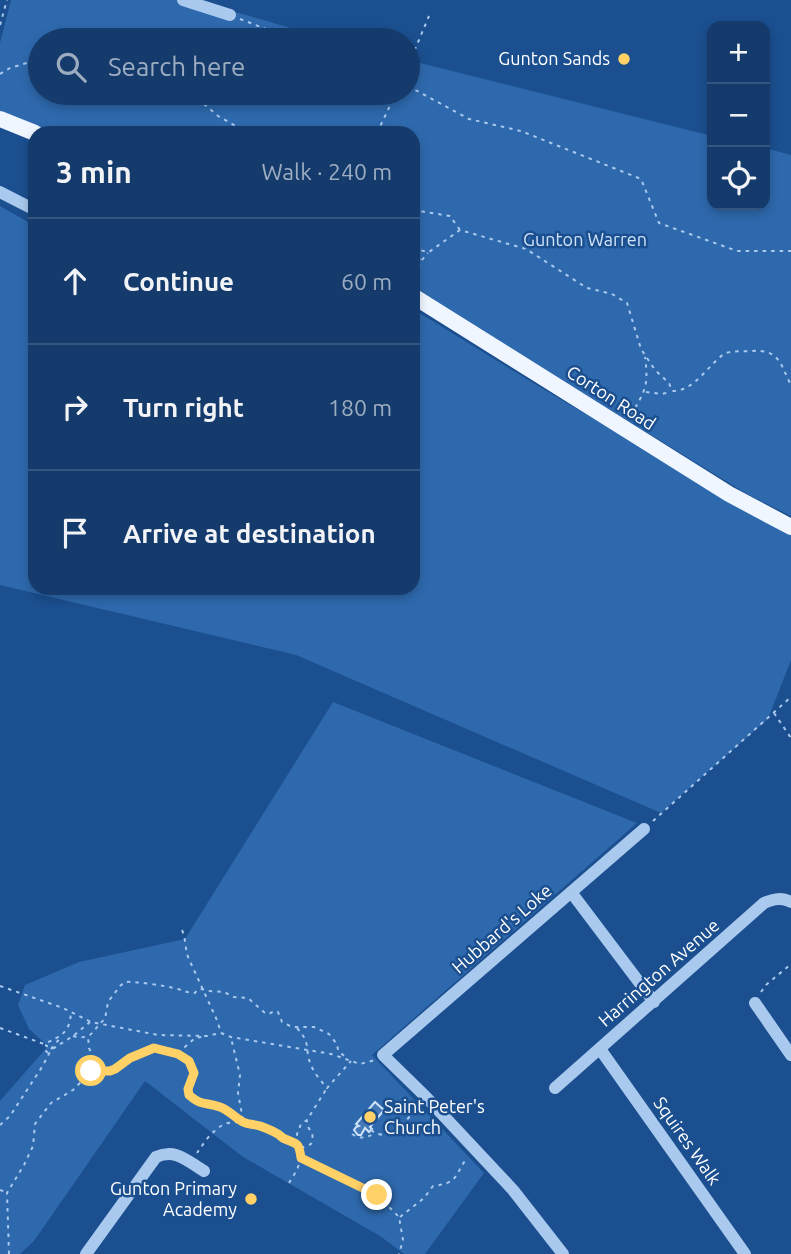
<!DOCTYPE html>
<html lang="en">
<head>
<meta charset="utf-8">
<style>
  :root { --surface:#143b6b; --page:#214673; --text:#f1f3f6; --muted:#9dadc1; --line:#33557e }
  body { margin:0; font-family:Ubuntu,sans-serif; background:var(--page); color:var(--text) }
  .controls { position:absolute; right:21px; top:21px; display:grid; overflow:hidden; border-radius:14px; box-shadow:0 4px 10px #0003 }
  .controls button { width:63px; height:63px; display:grid; place-items:center; padding:0; border:0; border-bottom:2px solid var(--line); background:var(--surface); color:var(--text); font:35px sans-serif }
  .stop { position:absolute; width:21px; height:21px; margin:-16px; border:5px solid #ffd166; border-radius:50%; background:#fff }
  .stop.end { background:#ffd166; border-color:#fff; box-shadow:0 2px 7px #0008 }
  .list { margin:0; padding:0; list-style:none }
  h2 { display:flex; justify-content:space-between; align-items:center; height:91px; margin:0; padding:0 28px; font-size:30px }
  h2 small { font-size:23px; font-weight:400; color:var(--muted) }
  .list li { display:grid; grid-template-columns:46px 1fr auto; gap:21px; align-items:center; box-sizing:border-box; height:126px; padding:0 28px; border-top:2px solid var(--line) }
  .list b { display:block; font-size:26px; white-space:nowrap }
  .list em { font-size:23px; font-style:normal; color:var(--muted) }
  .icon { flex:none; width:38px; height:38px; fill:none; stroke:currentColor; stroke-width:2; stroke-linecap:round; stroke-linejoin:round }
  .map { position:relative; flex:none; width:791px; height:1254px; overflow:hidden }
  .search { position:absolute; background:var(--surface); box-shadow:0 4px 10px #0003; left:28px; top:28px; width:392px; height:77px; display:flex; align-items:center; gap:18px; box-sizing:border-box; padding:0 24px; border-radius:38px; color:var(--muted); font-size:26px }
  .panel { position:absolute; background:var(--surface); box-shadow:0 4px 10px #0003; left:28px; top:126px; width:392px; height:469px; border-radius:21px }
  .map>svg:first-child { display:block }
</style>
</head>
<body>
<div class="map">
<svg width="791" height="1254" viewBox="0 0 791 1254">
  <rect width="100%" height="100%" fill="#1b4f8f"/>
  <path fill="#2e69ad" d="M11 0H195L331 40H40V93H408V60L712 136V205H765V148L791 155V516L747 494 413 289V133H55L0 111V43Z
    M0 206 35 226V588H413V309L538 386 791 535V660L768 719 661 813 296 655 0 585Z
    M333 702 637 823 372 1055 484 1173 425 1254H404L380 1236 243 1157 145 1081 34 1241 20 1254H0V1101L48 1046 29 1029 18 1005 25 985 79 962 185 939Z"/>
  <path fill="#4478b7" stroke="#cfe3fa" stroke-width="2" d="M375 1102 384 1110 370 1127 372 1129 369 1132 365 1128 361 1135H358L354 1130 356 1127 359 1126 356 1124Z"/>
  <g fill="none" stroke-linecap="round" stroke-linejoin="round">
    <path stroke="#a9c9ee" stroke-width="2" stroke-dasharray="3.5 5" stroke-linecap="butt" d="M240 19 295 40
      M0 25 7 0
      M79 40 112 38 115 40
      M408 66 429 16
      M0 74 10 68 40 59
      M408 86 469 119 521 131 641 179 659 223 737 251H791
      M191 93 218 116 248 133
      M377 133 396 93
      M413 210 450 216 460 230
      M413 249 429 252 460 230 526 249 587 288 612 294 627 303 641 349 655 370 669 383 672 391C695 391 707 366 724 354 731 350 743 352 751 351 780 349 780 364 791 385
      M415 250 420 260
      M413 274 417 271 421 261 428 253
      M646 392 662 394 671 392
      M631 415C645 391 649 386 645 357
      M774 713 791 738
      M653 821 791 697
      M182 930C186 939 185 948 188 957L216 1018 221 1032
      M0 986 63 1008 91 1022 158 1035 207 1036 221 1033 231 1037 331 1054 360 1064 375 1060
      M761 992 766 985 791 964
      M0 1028 44 1044C61 1036 70 1033 71 1012
      M297 1028C312 1044 304 1049 311 1065 314 1073 321 1081 327 1088L351 1061
      M73 1036C94 1041 92 1029 105 1019L108 1002 120 986 125 982C137 981 166 986 178 989 185 991 188 993 195 993L197 990 202 989 207 991 224 992 234 997 248 998 265 1013 269 1014 274 1011 278 1012 282 1022 292 1027H314L329 1034 337 1044 338 1050 345 1057
      M45 1045 47 1046 44 1049 48 1053
      M51 1049 61 1037
      M178 1053 195 1038 202 1037
      M93 1070 110 1071 115 1069 130 1058 154 1048 167 1051 178 1054 189 1061 192 1066 194 1073 189 1089V1095L202 1104 220 1107 247 1124 256 1125 276 1133 283 1139 297 1143
      M0 1125 10 1116 42 1067 51 1050 73 1036 90 1022
      M371 1130C389 1145 406 1120 418 1107
      M352 1134C360 1139 365 1138 374 1134
      M301 1148 311 1144C316 1130 307 1132 307 1121
      M197 1153C203 1144 211 1132 221 1126 228 1121 236 1124 243 1120L238 1093 240 1075 231 1038
      M301 1158 377 1195 399 1217 403 1240 399 1254
      M289 1183 297 1170 301 1158 300 1148 297 1143V1134L301 1124 307 1120 327 1088
      M0 1190 6 1192
      M400 1217 424 1198 433 1186C457 1183 454 1178 466 1159
      M9 1254 7 1193 24 1165 33 1146 35 1124 51 1103 73 1090 93 1070 96 1064 89 1048 88 1037"/>
    <path stroke="#a9c9ee" stroke-width="12" d="M183 0 230 15
      M0 192 35 210
      M571 892 654 1002
      M755 1003 791 1055
      M600 1049 745 1254
      M555 1088 764 903C774 899 781 897 791 902
      M86 1254 156 1157C176 1148 187 1161 204 1171
      M563 1254 513 1190 426 1097 383 1055 644 829"/>
    <path stroke="#f0f6ff" stroke-width="16" d="M0 119 35 133
      M413 296 729 494 791 527"/>
  </g>
  <g fill="none" stroke-linecap="round" stroke-linejoin="round">
    <path stroke="#ffd166" stroke-width="9" d="M91 1071H110L115 1069 130 1058 154 1048 178 1054 189 1061 194 1073 188 1089 189 1095C201 1106 206 1102 220 1107 229 1110 235 1118 243 1122 249 1125 254 1124 260 1126 265 1128 271 1130 276 1133 281 1135 280 1137 285 1139 298 1144 299 1143 301 1158L377 1195"/>
  </g>
  <g fill="#ffd166" stroke="#1b4f8f" stroke-width="2.5">
    <circle cx="624" cy="59" r="7"/>
    <circle cx="370" cy="1117" r="7"/>
    <circle cx="251" cy="1199" r="7"/>
  </g>
  <g text-anchor="middle" stroke-width="5" stroke-linejoin="round" paint-order="stroke">
    <g font-size="18" fill="#fff" stroke="#1b4f8f" text-anchor="end">
      <text x="610" y="65">Gunton Sands</text>
      <text x="384" y="1113" text-anchor="start">Saint Peter's<tspan x="384" dy="21">Church</tspan></text>
      <text x="237" y="1195">Gunton Primary<tspan x="237" dy="21">Academy</tspan></text>
    </g>
    <g font-size="18" fill="#cfe3fa" stroke="#1b4f8f">
      <text x="585" y="246">Gunton Warren</text>
    </g>
    <g font-size="18" fill="#fff" stroke="#1b4f8f">
      <text transform="translate(611 398) rotate(33)" y="6">Corton Road</text>
      <text transform="translate(502 929) rotate(-41)" y="6">Hubbard's Loke</text>
      <text transform="translate(659 973) rotate(-41)" y="6">Harrington Avenue</text>
      <text transform="translate(687 1141) rotate(55)" y="6">Squires Walk</text>
    </g>
  </g>
</svg>
<div class="controls">
<button>+</button>
<button>−</button>
<button><svg class="icon" aria-label="locate" viewBox="0 0 24 24"><circle cx="12" cy="12" r="6"/><path d="M12 2v4M12 18v4M2 12h4M18 12h4"/></svg></button>
</div>
<div class="stop" style="left:91px;top:1071px"></div>
<div class="stop end" style="left:377px;top:1195px"></div>
<div class="search"><svg class="icon" aria-label="search" viewBox="0 0 24 24"><circle cx="10" cy="10" r="6"/><path d="M15 15l6 6"/></svg>Search here</div>
<section class="panel">
<h2>3 min<small>Walk · 240 m</small></h2>
<ul class="list">
<li><svg class="icon" aria-label="ahead" viewBox="0 0 24 24"><path d="M12 20V5M6 11l6-6 6 6"/></svg><div><b>Continue</b></div><em>60 m</em></li>
<li><svg class="icon" aria-label="right" viewBox="0 0 24 24"><path d="M7 20v-9h11M14 6l5 5-5 5"/></svg><div><b>Turn right</b></div><em>180 m</em></li>
<li><svg class="icon" aria-label="arrive" viewBox="0 0 24 24"><path d="M6 21V4h12l-3 4 3 4H6"/></svg><div><b>Arrive at destination</b></div></li>
</ul>
</section>
</div>
</body>
</html>
